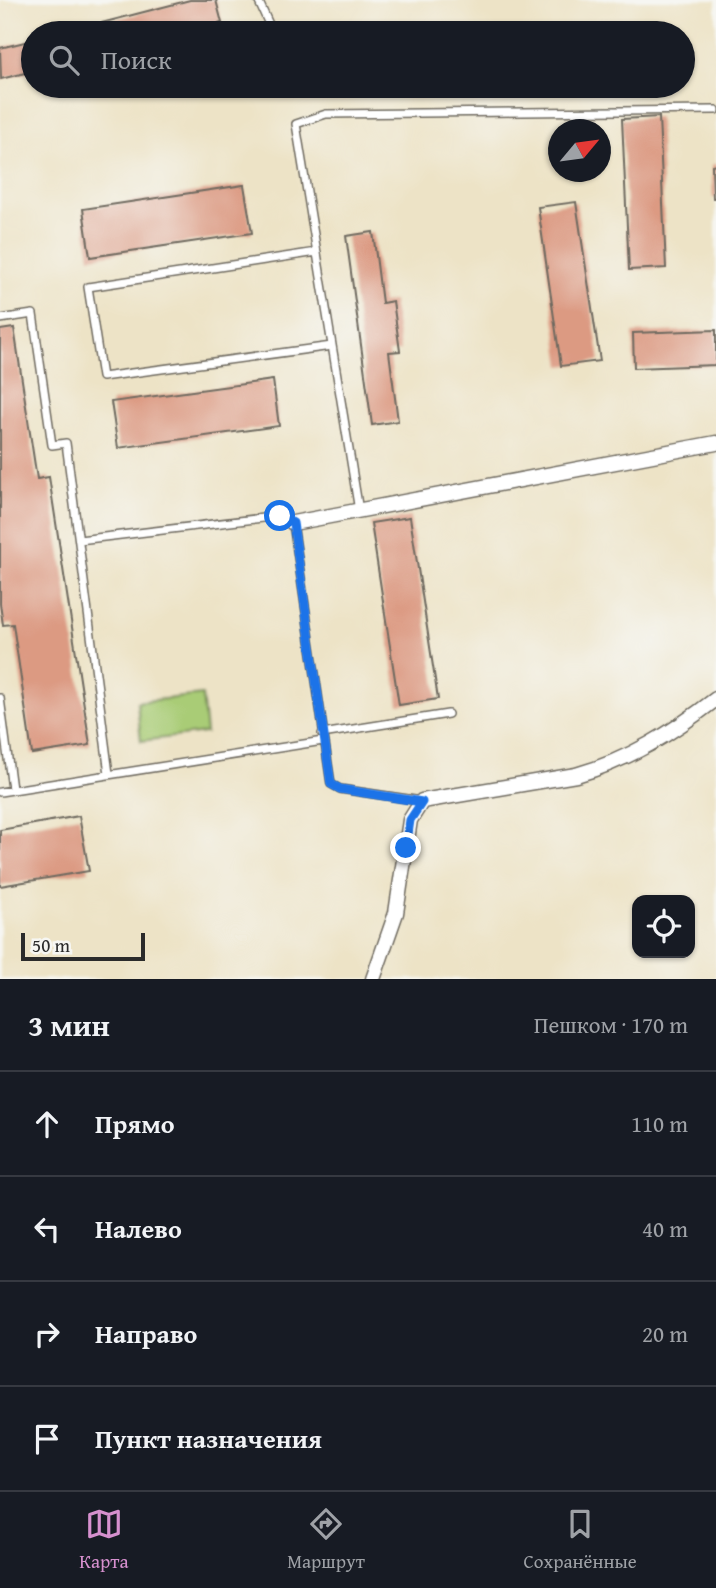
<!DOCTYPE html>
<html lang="ru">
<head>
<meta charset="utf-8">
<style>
  :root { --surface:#171b24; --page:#20242c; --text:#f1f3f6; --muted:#9ea1a6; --line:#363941; --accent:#d690ce }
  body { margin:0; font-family:"Gentium Book Plus",serif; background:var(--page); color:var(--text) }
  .controls { position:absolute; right:21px; bottom:21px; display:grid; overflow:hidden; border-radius:14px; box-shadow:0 2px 5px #0004 }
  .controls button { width:63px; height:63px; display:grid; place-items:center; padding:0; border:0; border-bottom:2px solid var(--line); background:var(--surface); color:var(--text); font:35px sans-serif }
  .compass { position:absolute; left:548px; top:119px; width:63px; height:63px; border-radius:50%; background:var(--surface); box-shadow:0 2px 5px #0004; rotate:61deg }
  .scale { position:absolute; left:21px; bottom:18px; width:124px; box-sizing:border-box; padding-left:7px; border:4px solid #2b2b2b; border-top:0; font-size:19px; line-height:24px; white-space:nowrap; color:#2b2b2b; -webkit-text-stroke:5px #f6f6f2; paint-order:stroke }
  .stop { position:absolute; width:21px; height:21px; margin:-16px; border:5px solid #1a73e8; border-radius:50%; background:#fff }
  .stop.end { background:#1a73e8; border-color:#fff; box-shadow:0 2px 7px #0008 }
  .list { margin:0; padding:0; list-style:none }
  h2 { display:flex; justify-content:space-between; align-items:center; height:91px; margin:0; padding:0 28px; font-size:30px }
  h2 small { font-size:23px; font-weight:400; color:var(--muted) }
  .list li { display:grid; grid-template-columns:46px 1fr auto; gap:21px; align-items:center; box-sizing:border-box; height:105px; padding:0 28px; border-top:2px solid var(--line) }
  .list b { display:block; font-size:26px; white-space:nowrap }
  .list em { font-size:23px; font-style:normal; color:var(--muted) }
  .icon { flex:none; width:38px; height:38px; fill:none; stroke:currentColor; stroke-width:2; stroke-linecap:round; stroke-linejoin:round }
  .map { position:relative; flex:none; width:716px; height:979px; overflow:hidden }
  .search { position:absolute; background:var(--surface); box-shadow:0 2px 5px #0004; left:21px; right:21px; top:21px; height:77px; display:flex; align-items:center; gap:18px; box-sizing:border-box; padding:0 24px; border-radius:38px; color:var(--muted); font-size:26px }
  .sheet { height:511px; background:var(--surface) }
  nav { display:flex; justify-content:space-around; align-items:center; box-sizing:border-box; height:98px; border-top:2px solid var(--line); background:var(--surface); font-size:19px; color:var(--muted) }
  nav a { display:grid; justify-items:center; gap:4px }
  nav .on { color:var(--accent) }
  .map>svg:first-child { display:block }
</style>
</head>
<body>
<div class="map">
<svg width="716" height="979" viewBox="0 0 716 979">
  <rect width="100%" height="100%" fill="#f6f6f2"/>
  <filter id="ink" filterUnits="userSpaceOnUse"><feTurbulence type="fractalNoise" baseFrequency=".0143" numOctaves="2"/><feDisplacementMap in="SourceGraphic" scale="14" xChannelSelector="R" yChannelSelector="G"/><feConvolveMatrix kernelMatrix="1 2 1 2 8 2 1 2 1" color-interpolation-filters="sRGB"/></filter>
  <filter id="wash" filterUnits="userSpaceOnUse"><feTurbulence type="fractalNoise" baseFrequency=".00686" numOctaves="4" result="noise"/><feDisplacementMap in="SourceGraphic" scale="28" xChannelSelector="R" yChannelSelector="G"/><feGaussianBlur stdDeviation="1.57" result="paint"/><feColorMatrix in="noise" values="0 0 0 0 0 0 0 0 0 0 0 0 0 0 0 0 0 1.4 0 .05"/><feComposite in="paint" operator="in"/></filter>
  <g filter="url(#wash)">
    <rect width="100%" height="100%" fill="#ede3c6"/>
    <path fill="#a9cc76" stroke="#6a7c50" stroke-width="2" d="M202 695 206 733 141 741 137 702Z"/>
    <g id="blocks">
      <path fill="#dc9a82" d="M190 0H216L222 23 182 33H63Z
        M642 27V33H611V29Z
        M33 40V71L1 79 0 48Z
        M613 86H642V88L614 89Z
        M659 117 666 268 629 270 622 119Z
        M716 164V198H713L712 165Z
        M244 185 252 233 90 257 83 209Z
        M576 202 600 361 561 366 538 207Z
        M373 232 382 303 393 301 400 351 389 352 398 421 372 425 346 236Z
        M14 328 37 479 49 477 90 745 32 754 13 624 3 625 0 604V330Z
        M716 330V365L634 368 633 333Z
        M273 380 279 426 118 448 111 402Z
        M410 517 438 699 399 705 371 523Z
        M79 816 89 871 0 886V830Z"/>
    </g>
  </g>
  <g filter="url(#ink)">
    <use href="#blocks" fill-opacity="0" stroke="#6f6b61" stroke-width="2"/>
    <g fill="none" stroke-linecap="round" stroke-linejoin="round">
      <g stroke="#6f6b61" stroke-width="10">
        <path id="lane" d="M258 0 272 31
          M317 252 88 287 102 377 332 346
          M0 319 33 314 52 445 66 443 109 774
          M359 511 296 124 326 114 716 110
          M79 540 280 516 293 523 331 784 340 789 422 801
          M0 698 12 789
          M322 734 448 714
          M0 792 323 741"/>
      </g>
      <g stroke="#6f6b61" stroke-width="17">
        <path id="street" d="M293 523 716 443
          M373 979 396 913 410 820 422 801 576 775C629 760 672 733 716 699"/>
      </g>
      <use href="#lane" stroke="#fff" stroke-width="7"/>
      <use href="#street" stroke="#fff" stroke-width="14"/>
    </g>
  </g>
  <g fill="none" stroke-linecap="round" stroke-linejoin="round" filter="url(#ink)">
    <path stroke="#1a73e8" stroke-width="9" d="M280 516 293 523 331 784 340 789 422 802 410 820 406 848"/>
  </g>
</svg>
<div class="controls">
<button><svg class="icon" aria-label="locate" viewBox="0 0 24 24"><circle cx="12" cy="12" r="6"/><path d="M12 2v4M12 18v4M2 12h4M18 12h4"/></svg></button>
</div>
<svg class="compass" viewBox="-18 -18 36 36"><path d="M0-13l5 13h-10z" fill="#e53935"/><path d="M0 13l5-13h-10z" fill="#9ea1a6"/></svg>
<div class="scale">50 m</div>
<div class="stop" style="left:280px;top:516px"></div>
<div class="stop end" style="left:406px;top:848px"></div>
<div class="search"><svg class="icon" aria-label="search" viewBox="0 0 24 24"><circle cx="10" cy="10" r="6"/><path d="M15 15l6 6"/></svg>Поиск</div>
</div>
<section class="sheet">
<h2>3 мин<small>Пешком · 170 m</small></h2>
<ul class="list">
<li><svg class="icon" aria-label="ahead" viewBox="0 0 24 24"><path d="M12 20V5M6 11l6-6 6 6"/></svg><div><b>Прямо</b></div><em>110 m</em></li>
<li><svg class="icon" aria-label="left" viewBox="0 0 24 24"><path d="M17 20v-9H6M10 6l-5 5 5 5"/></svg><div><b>Налево</b></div><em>40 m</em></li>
<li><svg class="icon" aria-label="right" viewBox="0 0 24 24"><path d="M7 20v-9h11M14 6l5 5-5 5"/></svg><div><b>Направо</b></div><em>20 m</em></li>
<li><svg class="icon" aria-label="arrive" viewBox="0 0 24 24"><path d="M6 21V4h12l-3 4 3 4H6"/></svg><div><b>Пункт назначения</b></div></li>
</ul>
</section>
<nav>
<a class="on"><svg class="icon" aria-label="map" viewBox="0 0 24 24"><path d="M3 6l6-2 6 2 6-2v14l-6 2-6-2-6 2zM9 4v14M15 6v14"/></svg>Карта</a>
<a><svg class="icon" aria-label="directions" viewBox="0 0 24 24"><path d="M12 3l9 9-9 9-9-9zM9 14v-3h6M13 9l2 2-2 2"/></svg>Маршрут</a>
<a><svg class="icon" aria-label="saved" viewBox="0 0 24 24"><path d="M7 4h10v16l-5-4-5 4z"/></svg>Сохранённые</a>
</nav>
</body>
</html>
